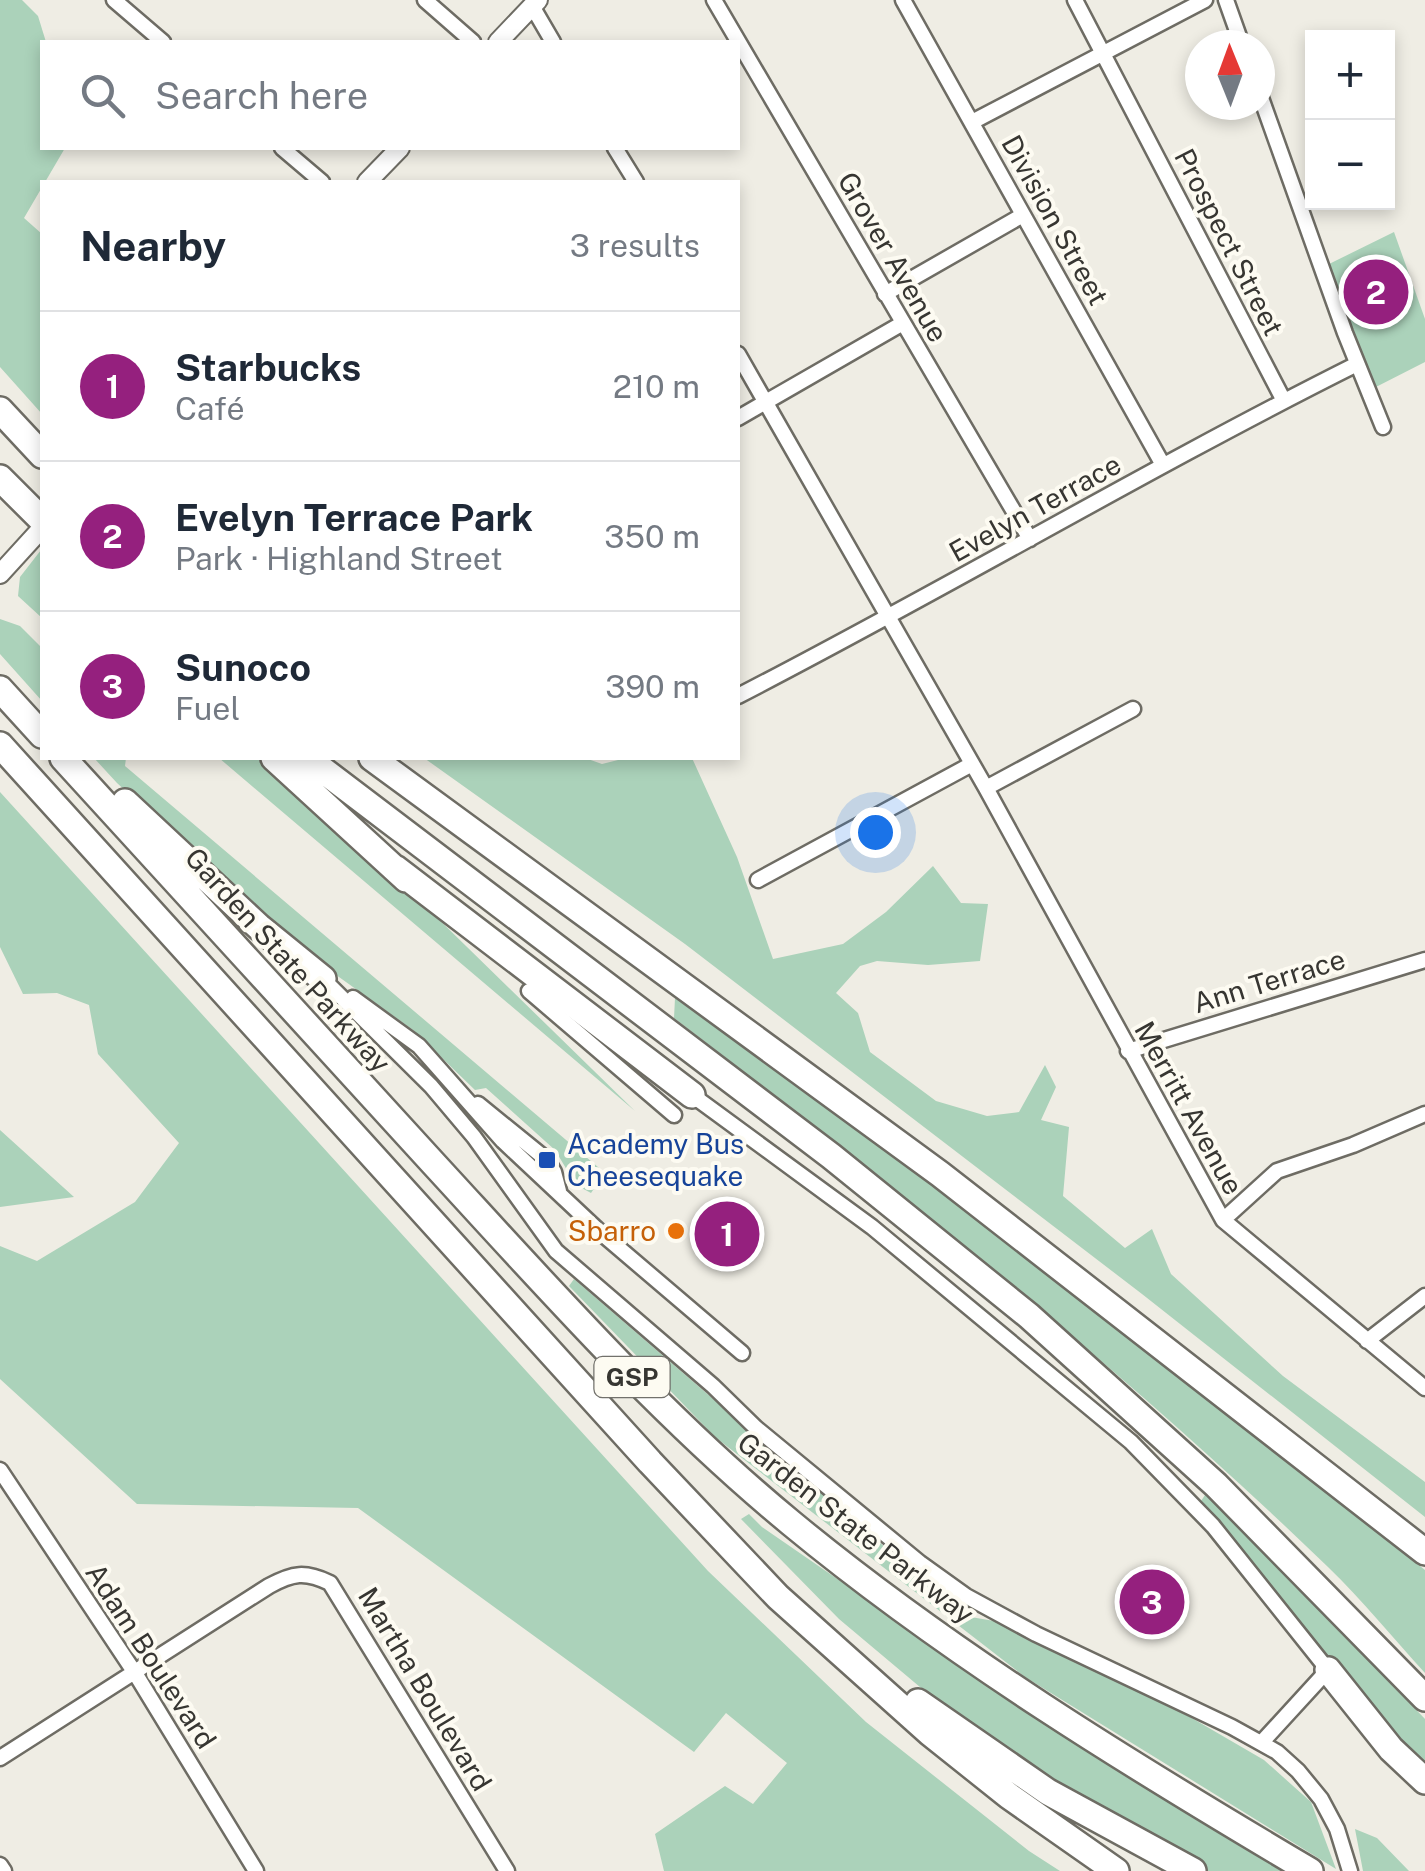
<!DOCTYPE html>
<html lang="en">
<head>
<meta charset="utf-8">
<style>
  :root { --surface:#fff; --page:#f2f2f3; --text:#1f2937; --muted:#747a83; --line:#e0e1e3; --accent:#95207e }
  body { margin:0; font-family:"Public Sans",sans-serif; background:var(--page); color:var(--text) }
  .controls { position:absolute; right:30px; top:30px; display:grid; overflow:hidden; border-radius:0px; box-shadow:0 5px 15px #0003 }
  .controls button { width:90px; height:90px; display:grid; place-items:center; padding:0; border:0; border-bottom:2px solid var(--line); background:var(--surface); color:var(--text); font:50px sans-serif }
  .compass { position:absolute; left:1185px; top:30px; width:90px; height:90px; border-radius:50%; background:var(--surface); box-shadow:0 5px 15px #0003; rotate:359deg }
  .you { position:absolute; left:875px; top:832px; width:35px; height:35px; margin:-25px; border:8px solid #fff; border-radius:50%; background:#1a73e8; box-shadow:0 0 0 15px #1a73e833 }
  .badge { display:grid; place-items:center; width:65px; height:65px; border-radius:50%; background:var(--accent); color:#fff; font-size:32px; font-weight:700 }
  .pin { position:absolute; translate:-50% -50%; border:5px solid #fff; box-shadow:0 2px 10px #0006 }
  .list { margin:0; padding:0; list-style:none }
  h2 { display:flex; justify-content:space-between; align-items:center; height:130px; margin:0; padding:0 40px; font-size:42px }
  h2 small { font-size:32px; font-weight:400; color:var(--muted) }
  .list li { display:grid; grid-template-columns:65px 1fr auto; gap:30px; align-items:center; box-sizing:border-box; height:150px; padding:0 40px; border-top:2px solid var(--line) }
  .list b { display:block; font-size:38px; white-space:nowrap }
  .list p { margin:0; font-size:32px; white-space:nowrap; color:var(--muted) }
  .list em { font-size:32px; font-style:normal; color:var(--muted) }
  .icon { flex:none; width:55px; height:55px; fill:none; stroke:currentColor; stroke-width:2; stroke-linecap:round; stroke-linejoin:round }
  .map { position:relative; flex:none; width:1425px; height:1871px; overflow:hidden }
  .search { position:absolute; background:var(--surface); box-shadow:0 5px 15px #0003; left:40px; top:40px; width:700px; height:110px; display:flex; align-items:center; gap:25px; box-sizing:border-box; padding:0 35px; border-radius:0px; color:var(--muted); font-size:38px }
  .panel { position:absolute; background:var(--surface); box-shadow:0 5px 15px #0003; left:40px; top:180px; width:700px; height:580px; border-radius:0px }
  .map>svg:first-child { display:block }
</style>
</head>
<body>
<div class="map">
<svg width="1425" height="1871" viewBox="0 0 1425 1871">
  <rect width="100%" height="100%" fill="#efede4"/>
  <path fill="#abd2ba" d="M0 0H22L38 16 46 42H42V148H65L24 218 42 234V414L0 367Z
    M1394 232 1425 319V362L1372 389 1327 265Z
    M41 550 42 551V618L18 596 20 577Z
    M0 619 20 626 42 648V701L0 654Z
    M94 758H126L125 766 605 1173 591 1193 576 1185 555 1150 486 1088 475 1090 413 1030 332 972 243 900 117 783Z
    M219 758H267L335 818 635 1111Z
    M424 758H585L602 764 626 758H692L737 857 773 959 843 944 886 912 933 866 961 903 988 904 980 961 928 965 877 961 860 966 836 993 858 1013 870 1052 936 1101 987 1116 1019 1112 1045 1065 1056 1087 1041 1120 1069 1127 1063 1196 1125 1248 1152 1229 1171 1274 1283 1376 1425 1482V1517L1142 1294 685 944Z
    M0 792 708 1571 866 1722 1029 1851 1060 1871H664L655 1834 725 1786 753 1804 787 1763 726 1713 694 1752 358 1508 137 1504 0 1379V1246L37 1261 135 1202 179 1143 98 1054 89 1005 57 993 23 994 0 947Z
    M675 998 969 1210 1425 1570V1673C1393 1638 1362 1600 1328 1567 1121 1367 901 1193 674 1018Z
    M0 1130 74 1197 0 1207Z
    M574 1279 965 1616 994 1621 1190 1717 1264 1760 1311 1802 1336 1869 1025 1677 715 1437 569 1286Z
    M1207 1492 1425 1719V1770L1399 1746 1201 1501Z
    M749 1514 762 1527 1052 1727 1287 1871H1206L1054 1790 964 1724 839 1619 741 1519Z
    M1355 1829 1377 1838 1409 1871H1363Z"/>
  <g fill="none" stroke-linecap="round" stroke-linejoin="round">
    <g stroke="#6e6c64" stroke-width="19">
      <path id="minor" d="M114 0 163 42
        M425 0 473 42
        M714 0 1030 539
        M903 0 1163 465
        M1075 0 1284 401
        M1226 0 1242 45
        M532 6 553 42
        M1260 95 1345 333 1383 427
        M972 122 1205 0
        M282 148 322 182
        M615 148 636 182
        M885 294 1023 215
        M738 354 986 788 1223 1220 1425 1388
        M738 418 903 323
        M738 696C946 589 1147 469 1357 364
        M986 788 1133 709
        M758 880 972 764
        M323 979 431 1086 474 1137 556 1251 713 1386 756 1428 920 1563 966 1596 1036 1634 1232 1727 1277 1752 1298 1771 1321 1799 1337 1829 1350 1871
        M529 991 674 1115
        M353 998 419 1046 503 1141 600 1232 742 1353
        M1128 1051 1425 960
        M692 1095 872 1227 1131 1442 1213 1526 1328 1670 1262 1742
        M478 1104 547 1160 554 1172 559 1191
        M1223 1220 1277 1171 1353 1145 1425 1114
        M1367 1341 1425 1296
        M0 1470 135 1673 256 1871
        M0 1758 269 1586C293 1573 305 1571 330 1583L507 1871
        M0 1865 4 1871"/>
    </g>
    <g stroke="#6e6c64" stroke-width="22">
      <path id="tertiary" d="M498 42 538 0
        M367 182 400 148
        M0 574 42 528"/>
    </g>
    <g stroke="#6e6c64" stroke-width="30">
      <path id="motorway" d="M0 410 42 455
        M0 478 42 520
        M0 689 42 735
        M0 745 650 1462 778 1597 930 1733 1009 1796 1116 1871
        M63 758C186 893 310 1028 433 1163 548 1288 660 1415 791 1523 951 1655 1131 1765 1310 1871
        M274 758 406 879
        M307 758 831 1156 1029 1316 1216 1485 1425 1698
        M372 758 940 1174 1425 1552
        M125 802 259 927 323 979
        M395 868 692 1095
        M1328 1670 1391 1749 1425 1781
        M918 1702 1048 1792 1193 1871"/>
    </g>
    <use href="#minor" stroke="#fff" stroke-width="14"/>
    <use href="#tertiary" stroke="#fff" stroke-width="18"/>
    <use href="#motorway" stroke="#fff" stroke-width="25"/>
  </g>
  <rect fill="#1a4fb4" stroke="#fdfbf2" stroke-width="4" x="537" y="1150" width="20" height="20" rx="5"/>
  <circle fill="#e8710a" stroke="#fdfbf2" stroke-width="4" cx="676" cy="1231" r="10"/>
  <g text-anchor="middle" stroke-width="8" stroke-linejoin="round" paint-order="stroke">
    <rect fill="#fdfbf2" stroke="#72716c" stroke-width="2.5" x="594.5" y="1357" width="75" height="40" rx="8"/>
    <g font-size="25" font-weight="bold" fill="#373632">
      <text x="632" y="1386">GSP</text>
    </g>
    <g font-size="28" fill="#373632" stroke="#fdfbf2">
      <text transform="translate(1055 220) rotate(61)" y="10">Division Street</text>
      <text transform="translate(1229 242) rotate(63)" y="10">Prospect Street</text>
      <text transform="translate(893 257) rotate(60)" y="10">Grover Avenue</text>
      <text transform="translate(1035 508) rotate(-29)" y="10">Evelyn Terrace</text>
      <text transform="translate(288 960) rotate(48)" y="10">Garden State Parkway</text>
      <text transform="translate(1269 981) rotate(-17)" y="10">Ann Terrace</text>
      <text transform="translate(1189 1108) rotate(61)" y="10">Merritt Avenue</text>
      <text transform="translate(856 1528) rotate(38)" y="10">Garden State Parkway</text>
      <text transform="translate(151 1656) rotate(57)" y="10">Adam Boulevard</text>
      <text transform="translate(425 1689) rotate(59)" y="10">Martha Boulevard</text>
    </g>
    <g font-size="28" fill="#164399" stroke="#fdfbf2" text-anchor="start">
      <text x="567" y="1154">Academy Bus<tspan x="567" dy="32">Cheesequake</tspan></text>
    </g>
    <g font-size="28" fill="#c56008" stroke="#fdfbf2" text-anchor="end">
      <text x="656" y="1241">Sbarro</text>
    </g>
  </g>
</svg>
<div class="controls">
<button>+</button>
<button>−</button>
</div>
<svg class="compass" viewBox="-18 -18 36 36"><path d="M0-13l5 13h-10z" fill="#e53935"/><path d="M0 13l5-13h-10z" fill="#747a83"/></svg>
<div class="you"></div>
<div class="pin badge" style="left:727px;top:1234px">1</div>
<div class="pin badge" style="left:1376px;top:292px">2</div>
<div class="pin badge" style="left:1152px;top:1602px">3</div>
<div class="search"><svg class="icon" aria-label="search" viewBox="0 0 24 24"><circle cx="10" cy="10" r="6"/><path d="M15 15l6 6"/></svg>Search here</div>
<section class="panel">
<h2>Nearby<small>3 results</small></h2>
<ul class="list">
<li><span class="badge">1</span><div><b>Starbucks</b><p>Café</p></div><em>210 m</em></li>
<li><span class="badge">2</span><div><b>Evelyn Terrace Park</b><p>Park · Highland Street</p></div><em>350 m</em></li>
<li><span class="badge">3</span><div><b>Sunoco</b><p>Fuel</p></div><em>390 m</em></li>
</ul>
</section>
</div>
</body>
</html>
